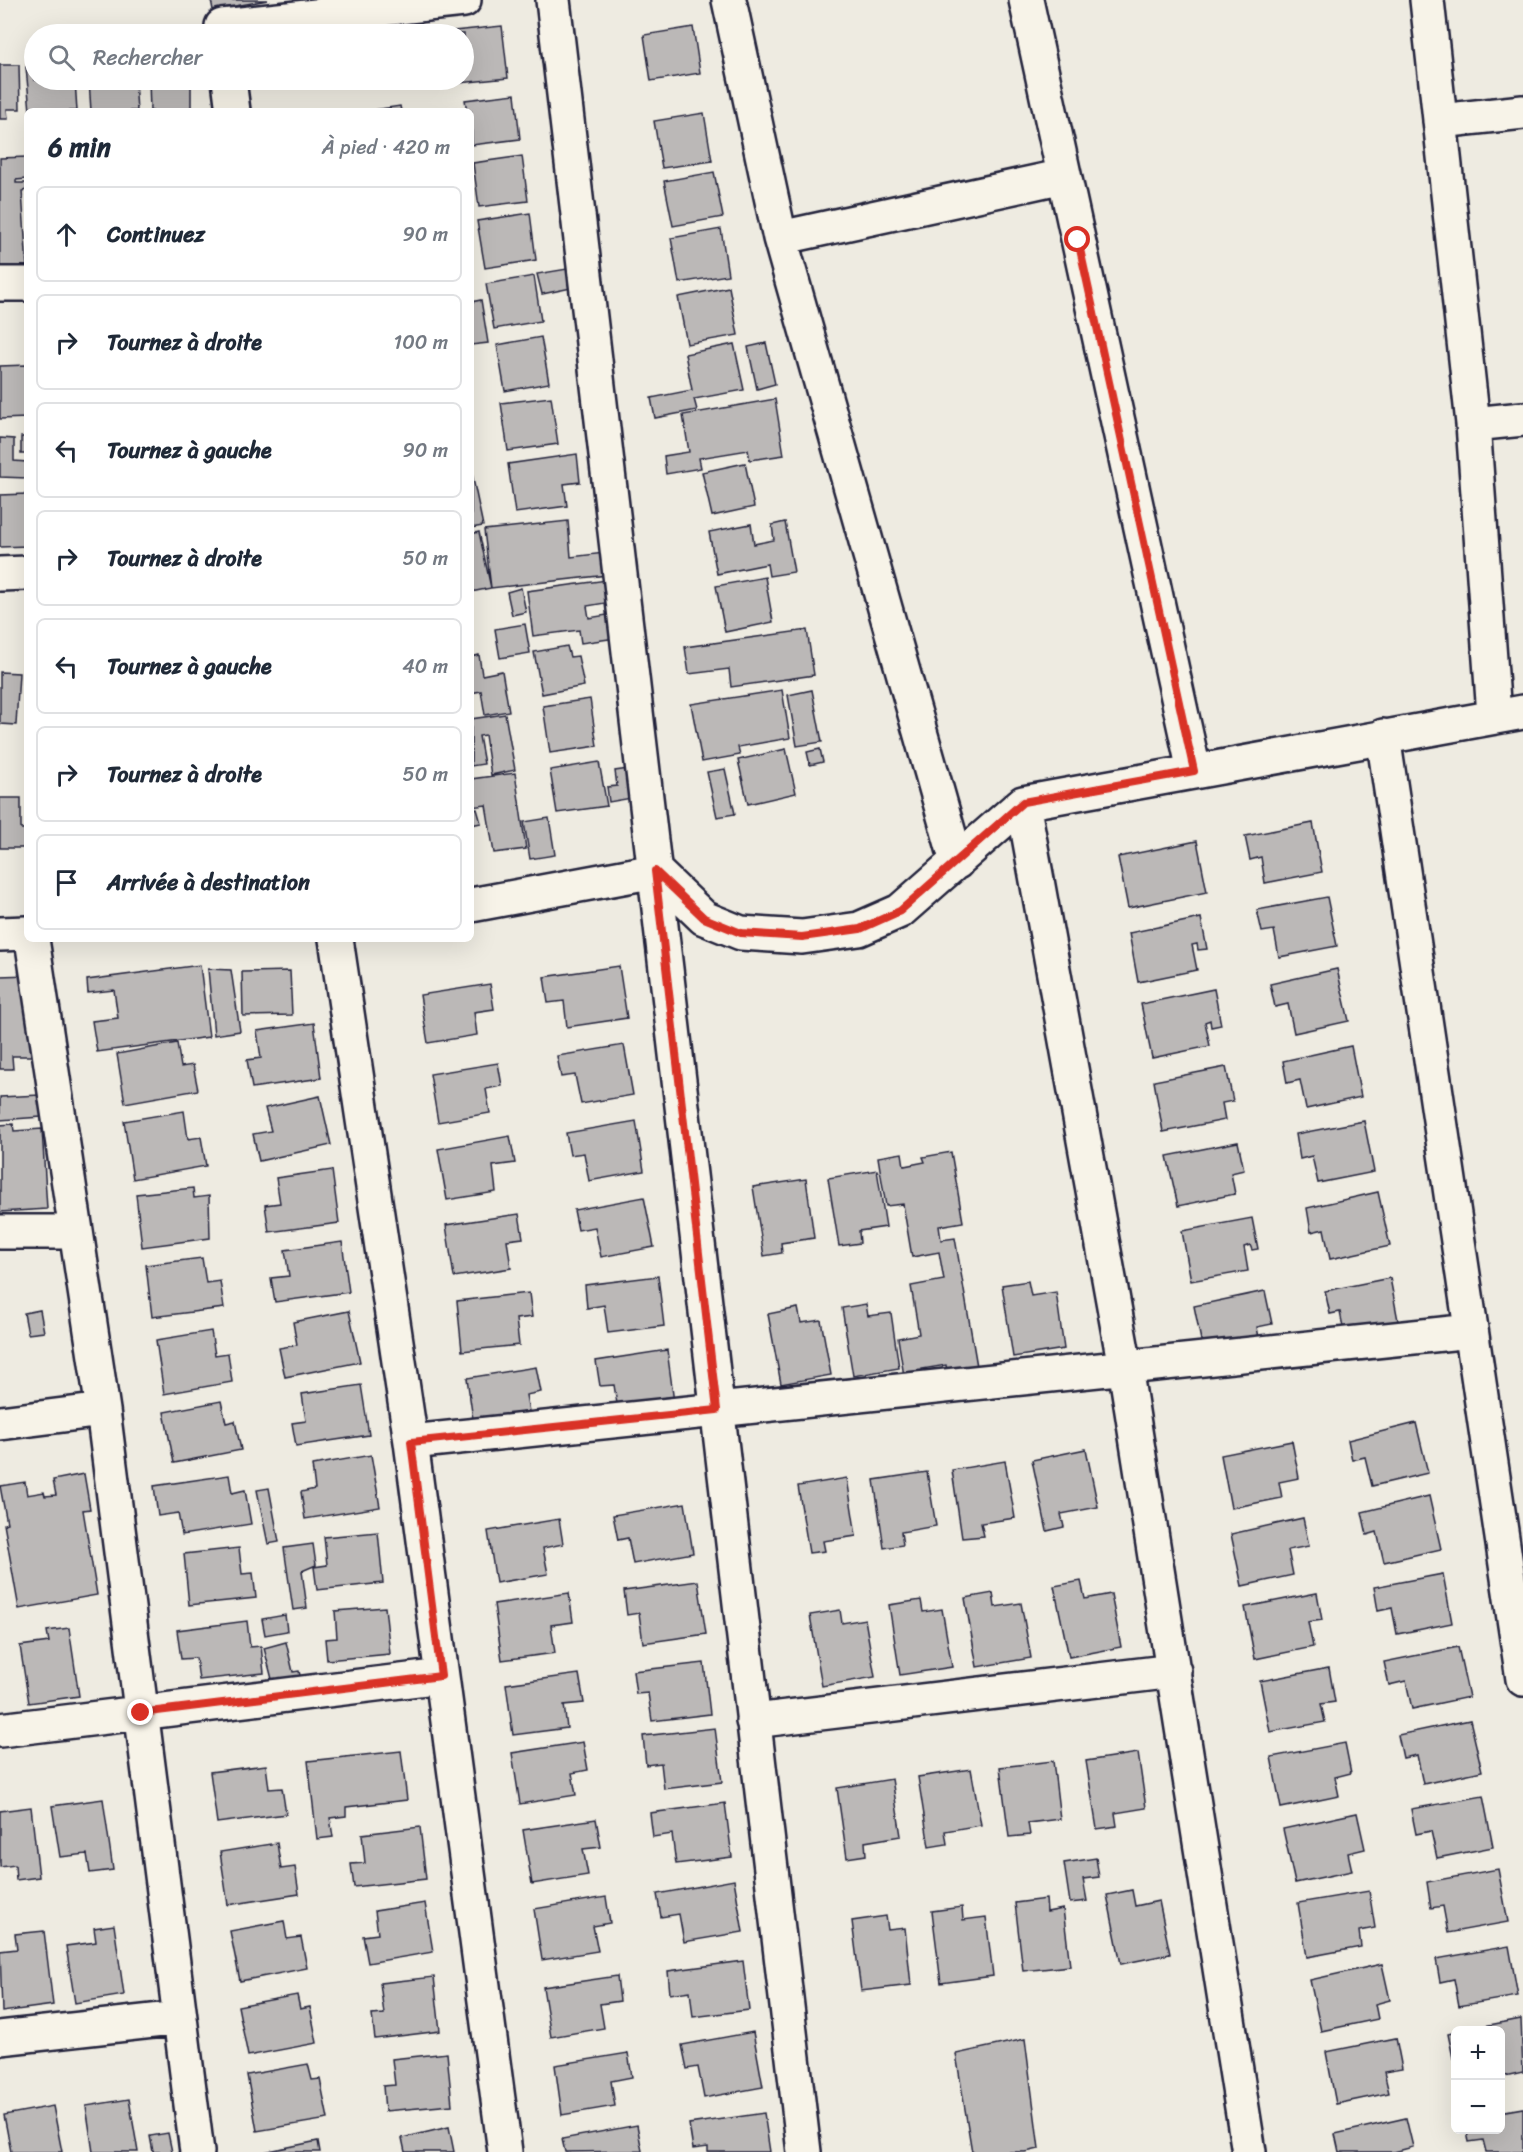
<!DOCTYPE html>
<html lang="fr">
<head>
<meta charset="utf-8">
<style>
  :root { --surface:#fff; --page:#f6f6f7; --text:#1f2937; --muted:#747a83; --line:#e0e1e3 }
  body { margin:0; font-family:Sriracha,sans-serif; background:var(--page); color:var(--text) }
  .controls { position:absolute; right:18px; bottom:18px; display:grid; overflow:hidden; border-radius:9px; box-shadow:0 6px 24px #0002 }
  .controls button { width:54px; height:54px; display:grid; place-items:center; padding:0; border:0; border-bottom:2px solid var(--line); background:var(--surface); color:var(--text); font:30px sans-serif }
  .stop { position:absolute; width:18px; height:18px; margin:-14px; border:4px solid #d93025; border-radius:50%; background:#fff }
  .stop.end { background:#d93025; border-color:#fff; box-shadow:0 2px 6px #0008 }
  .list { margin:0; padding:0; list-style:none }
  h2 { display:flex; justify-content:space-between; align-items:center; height:78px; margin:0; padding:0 24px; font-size:26px }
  h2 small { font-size:20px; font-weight:400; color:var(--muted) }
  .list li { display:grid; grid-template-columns:39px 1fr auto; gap:18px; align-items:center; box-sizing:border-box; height:96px; margin:0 12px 12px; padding:0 12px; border:2px solid var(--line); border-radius:9px }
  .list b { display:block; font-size:22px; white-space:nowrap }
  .list em { font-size:20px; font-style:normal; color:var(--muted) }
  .icon { flex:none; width:33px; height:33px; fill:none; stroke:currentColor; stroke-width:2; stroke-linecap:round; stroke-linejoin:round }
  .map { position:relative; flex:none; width:1523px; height:2152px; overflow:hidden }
  .search { position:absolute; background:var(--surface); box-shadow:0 6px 24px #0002; left:24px; top:24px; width:450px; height:66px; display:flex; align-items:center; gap:15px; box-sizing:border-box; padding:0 21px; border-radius:33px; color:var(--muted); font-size:22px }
  .panel { position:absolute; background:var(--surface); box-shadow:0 6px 24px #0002; left:24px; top:108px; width:450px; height:834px; border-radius:9px }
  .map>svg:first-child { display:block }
</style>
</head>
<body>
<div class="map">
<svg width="1523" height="2152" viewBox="0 0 1523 2152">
  <rect width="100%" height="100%" fill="#eeebe1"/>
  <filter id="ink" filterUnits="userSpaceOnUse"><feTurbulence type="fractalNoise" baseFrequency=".0167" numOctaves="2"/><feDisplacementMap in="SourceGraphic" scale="12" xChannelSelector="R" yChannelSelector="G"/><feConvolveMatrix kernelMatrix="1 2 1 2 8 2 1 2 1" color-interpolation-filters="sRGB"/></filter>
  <g filter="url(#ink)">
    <path fill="#bbb8b7" stroke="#22223b" stroke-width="1.5" d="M211 0H268L213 10Z
      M502 26 508 78 459 83V80H464V34H454V31Z
      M693 27 700 73 651 81 644 35Z
      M0 65H19L20 109H7L8 119H0Z
      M34 66V80H75L77 111H30L26 67Z
      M89 80H135L137 111H91Z
      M149 80H191V111H150Z
      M346 80H376L347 84Z
      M515 94 520 139 472 145 471 111H467L465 100Z
      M400 106 401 111H367Z
      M704 113 712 161 662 168 654 121Z
      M522 156 528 201 479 207 473 163Z
      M27 157V179L16 180V183H27V190L22 191 27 268H0V158Z
      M27 157V179L16 180V183H27V190L22 191 27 268H0V158Z
      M714 172 723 217 673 226 664 181Z
      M530 213 536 260 485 268 477 221Z
      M721 229 728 275 679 283 671 238Z
      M573 268 576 287 542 294 537 274Z
      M534 276 541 321 494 329 486 284Z
      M729 287 738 335 687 344 678 297Z
      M471 299V302L481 300 488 343 471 345Z
      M541 337 549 383 505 391 497 345Z
      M766 343 775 384 757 389 748 347Z
      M734 344 744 390 694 399 697 410 655 418 651 398 692 390 685 354Z
      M27 365V418L0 419V366Z
      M551 397 558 444 508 451 501 403Z
      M775 399 784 455 750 460 748 450 699 458 701 468 666 474 664 456 689 452 683 415Z
      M21 437H27V454H21Z
      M0 438 14 439V461L27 462V478L0 477Z
      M577 454 580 482 564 484 567 506 515 513 508 464Z
      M745 463 754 507 712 516 702 472Z
      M471 469 483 526 471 528Z
      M27 494V546L0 547V495Z
      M568 521 571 557 613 552 616 574 491 588 484 530Z
      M785 522 794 572 769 576 767 564 717 574 709 532 751 524 754 544 774 540 772 525Z
      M479 532 491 588 471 592V534Z
      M765 577 773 622 725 632 716 586Z
      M614 579 617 601 587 606 589 618 619 613 623 637 581 643 579 630 533 636 527 591Z
      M521 588 526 612 512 615 507 592Z
      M525 624 530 653 500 658 495 629Z
      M807 630 814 675 731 687 729 669 689 674 685 647Z
      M567 646 570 657 578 656 584 686 542 694 534 652Z
      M479 655 482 675 502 671 509 711 485 715 481 691 471 693V657Z
      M0 672 19 673 16 725 0 724Z
      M782 690 790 738 738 747 740 755 702 762 691 704Z
      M812 690 822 742 797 746 788 695Z
      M590 699 597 746 550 753 543 706Z
      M505 714 515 770 491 775 485 735 479 736 484 764 471 766V719Z
      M786 749 796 793 748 804 738 760Z
      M820 749 823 762 810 765 807 752Z
      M599 762 607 806 557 813 550 770Z
      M628 769 632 798 609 802 607 787 617 786 615 771Z
      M725 769 735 814 717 817 707 772Z
      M515 773 526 849 494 853 486 805 471 807V779Z
      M0 798H21V829H27V848H0Z
      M477 809 481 823 471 825V810Z
      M549 818 555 855 530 859 524 822Z
      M1313 823 1322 872 1265 883 1261 857 1250 860 1245 836Z
      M1197 841 1207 892 1128 908 1118 857Z
      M1327 897 1337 946 1279 957 1274 930 1262 932 1257 910Z
      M1201 918 1207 949 1198 950 1197 944 1192 945 1197 970 1138 982 1129 933Z
      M200 965 209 1037 97 1052 92 1021 118 1018 114 990 88 993 87 980Z
      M619 966 627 1018 567 1027 564 1001 548 1003 544 977Z
      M208 969 231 970 240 1031 214 1035Z
      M1337 969 1349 1021 1294 1033 1288 1004 1275 1007 1270 984Z
      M290 971 292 1015 243 1016 242 972Z
      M30 975 33 1056H12L13 1069H0V976Z
      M490 984 494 1009 474 1012 477 1035 428 1043 420 995Z
      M1214 989 1221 1025 1211 1027 1210 1020 1205 1022 1210 1046 1152 1058 1141 1004Z
      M314 1023 321 1078 252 1088 247 1060 261 1058 257 1031Z
      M177 1043 181 1067 193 1065 198 1090 125 1103 117 1054Z
      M624 1045 633 1095 581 1104 575 1075 561 1077 557 1056Z
      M1351 1046 1361 1097 1306 1109 1300 1080 1287 1083 1283 1061Z
      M498 1063 502 1086 486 1089 490 1113 438 1122 430 1074Z
      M1226 1067 1233 1101 1222 1103 1225 1120 1163 1132 1154 1081Z
      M40 1095 41 1117 0 1120V1097Z
      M320 1096 331 1145 259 1161 253 1134 271 1131 265 1108Z
      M184 1111 188 1139 201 1137 206 1166 133 1179 124 1121Z
      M636 1121 644 1171 589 1181 584 1153 570 1155 566 1133Z
      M1364 1121 1374 1172 1318 1183 1312 1156 1300 1159 1296 1134Z
      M13 1124 14 1131 42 1129 47 1209 0 1212V1125Z
      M510 1136 515 1163 493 1166 496 1192 447 1200 438 1149Z
      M1238 1142 1244 1170 1231 1173 1235 1194 1178 1206 1167 1156Z
      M951 1152 963 1222 939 1226 941 1240 955 1238 978 1372 948 1377 946 1365 922 1369 923 1373 906 1389 898 1338 919 1334 911 1286 944 1280 939 1252 912 1257 903 1204 886 1206 878 1157 902 1153 904 1166 925 1162 923 1157Z
      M332 1170 339 1223 269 1232 265 1205 280 1203 276 1178Z
      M877 1170 886 1227 859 1231 860 1243 839 1246 828 1178Z
      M806 1179 814 1238 781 1243 782 1253 764 1256 753 1187Z
      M193 1188 194 1198 209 1196 210 1238 142 1247 136 1194Z
      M1378 1192 1390 1246 1330 1259 1324 1229 1311 1232 1307 1208Z
      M644 1197 654 1247 601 1257 595 1227 578 1230 574 1210Z
      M519 1214 523 1238 507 1240 511 1268 454 1277 446 1225Z
      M1252 1218 1258 1249 1252 1250 1250 1245 1244 1247 1248 1271 1191 1281 1182 1231Z
      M342 1242 349 1292 275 1302 271 1278 289 1276 285 1250Z
      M202 1258 206 1283 220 1281 224 1308 152 1317 146 1265Z
      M658 1276 664 1326 608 1333 604 1305 587 1308 585 1285Z
      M1390 1278 1400 1331 1346 1342 1340 1312 1330 1314 1325 1291Z
      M1028 1281 1031 1296 1056 1292 1064 1349 1013 1357 1002 1285Z
      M1265 1291 1272 1324 1257 1327 1260 1343 1204 1355 1194 1306Z
      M529 1293 532 1317 516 1319 519 1345 462 1351 457 1301Z
      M866 1304 868 1316 891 1313 899 1368 853 1376 842 1308Z
      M798 1308 801 1323 821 1320 831 1375 781 1384 768 1314Z
      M40 1310 44 1332 28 1334 24 1313Z
      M349 1311 360 1362 285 1377 279 1348 297 1345 293 1322Z
      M211 1331 215 1355 228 1353 232 1382 164 1394 156 1340Z
      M667 1350 674 1402 618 1410 614 1385 600 1386 596 1361Z
      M536 1367 541 1392 526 1395 530 1417 474 1426 467 1378Z
      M361 1385 369 1435 296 1446 292 1423 306 1421 302 1394Z
      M221 1401 226 1423 235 1421 241 1450 174 1463 164 1412Z
      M1416 1423 1428 1473 1372 1486 1365 1457 1352 1460 1348 1440Z
      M1292 1441 1299 1478 1279 1482 1282 1498 1231 1508 1221 1455Z
      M1086 1449 1098 1507 1061 1514 1064 1527 1047 1531 1032 1460Z
      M371 1455 380 1507 305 1519 301 1492 315 1489 312 1465Z
      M1005 1461 1015 1518 981 1523 984 1536 962 1538 952 1470Z
      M927 1472 936 1526 901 1532 903 1545 884 1548 874 1480Z
      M84 1474 90 1509 83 1510 97 1595 19 1609 4 1524 7 1523 0 1486 25 1482 27 1495 44 1492 45 1496 56 1495 53 1480Z
      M229 1475 232 1493 245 1490 251 1524 182 1535 178 1513 158 1516 154 1486Z
      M847 1478 856 1536 823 1541 825 1551 809 1553 798 1486Z
      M269 1488 279 1542 268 1544 257 1490Z
      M1429 1496 1441 1549 1384 1562 1377 1532 1367 1535 1362 1512Z
      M685 1503 693 1553 633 1564 628 1538 618 1540 613 1515Z
      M1303 1518 1309 1546 1288 1550 1293 1575 1242 1586 1231 1534Z
      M559 1519 563 1544 543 1548 548 1574 496 1583 488 1531Z
      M378 1532 383 1583 317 1590 314 1567 327 1565 324 1537Z
      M313 1544 316 1565 302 1571 307 1608 293 1610 284 1548Z
      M239 1548 242 1574 253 1573 256 1598 189 1605 184 1554Z
      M1443 1574 1452 1623 1397 1634 1392 1608 1378 1611 1374 1587Z
      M698 1581 706 1634 643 1643 639 1613 627 1615 624 1591Z
      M1081 1581 1085 1599 1111 1594 1121 1647 1069 1657 1054 1586Z
      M569 1593 573 1622 551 1625 555 1653 502 1660 494 1604Z
      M993 1593 995 1607 1021 1603 1031 1658 977 1667 965 1598Z
      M1317 1593 1322 1620 1308 1622 1313 1647 1255 1659 1245 1607Z
      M921 1600 923 1612 942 1609 952 1667 900 1675 889 1605Z
      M385 1607 390 1654 327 1660 325 1639 337 1638 335 1611Z
      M840 1610 842 1623 865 1619 875 1677 822 1686 810 1615Z
      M285 1615 287 1631 265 1635 262 1619Z
      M247 1621 250 1647 261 1646 264 1673 199 1680 196 1658 181 1659 177 1630Z
      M69 1628 79 1696 29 1703 20 1646 49 1642 47 1631Z
      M286 1642 293 1672 299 1671 302 1684 288 1688 285 1678 280 1679 275 1691 264 1648Z
      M1458 1647 1469 1697 1412 1709 1406 1681 1389 1685 1384 1662Z
      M704 1663 710 1714 652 1721 648 1693 636 1694 633 1671Z
      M1329 1668 1335 1702 1321 1704 1325 1722 1270 1732 1260 1681Z
      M579 1674 584 1703 564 1705 567 1728 513 1735 506 1684Z
      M1470 1720 1482 1771 1423 1784 1417 1755 1403 1758 1398 1735Z
      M715 1728 722 1782 664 1789 661 1763 646 1765 643 1736Z
      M583 1742 588 1770 572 1773 576 1795 520 1804 512 1753Z
      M1345 1743 1351 1773 1335 1777 1339 1796 1281 1808 1271 1757Z
      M401 1751 407 1800 346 1807V1816L330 1818 333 1837 317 1839 308 1761Z
      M1138 1753 1146 1808 1115 1813 1117 1826 1097 1829 1086 1761Z
      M1053 1761 1060 1819 1028 1823 1030 1835 1009 1837 1000 1767Z
      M266 1765 269 1789 282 1788 286 1814 217 1823 210 1772Z
      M971 1769 981 1825 945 1831 947 1844 929 1847 918 1777Z
      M892 1779 901 1836 865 1842 866 1855 847 1858 837 1788Z
      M1483 1796 1493 1847 1437 1858 1431 1831 1416 1834 1411 1809Z
      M103 1799 113 1870 90 1873 87 1854 60 1857 52 1806Z
      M725 1803 732 1857 676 1864 672 1834 653 1837 650 1813Z
      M31 1807 39 1877 16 1880 15 1865 0 1867V1811Z
      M1357 1813 1365 1849 1348 1853 1352 1871 1295 1883 1283 1829Z
      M596 1819 601 1847 583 1849 588 1875 532 1884 523 1830Z
      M420 1827 426 1879 354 1887 351 1864 365 1863 362 1834Z
      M277 1843 281 1869 295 1867 299 1894 228 1905 220 1852Z
      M1096 1858 1099 1877 1083 1879 1087 1901 1070 1903 1064 1863Z
      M1498 1869 1508 1922 1448 1933 1443 1906 1431 1908 1427 1882Z
      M734 1880 743 1932 684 1942 679 1914 661 1917 657 1894Z
      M1132 1890 1135 1906 1159 1901 1170 1954 1121 1964 1107 1895Z
      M1369 1891 1375 1928 1359 1931 1361 1947 1307 1957 1298 1903Z
      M606 1897 610 1923 593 1926 598 1951 542 1960 534 1909Z
      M1046 1899 1047 1912 1063 1909 1070 1966 1023 1971 1015 1903Z
      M425 1903 433 1952 368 1963 363 1936 378 1934 375 1911Z
      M962 1907 963 1920 986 1917 993 1976 941 1983 932 1911Z
      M886 1916 888 1930 905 1928 911 1985 861 1991 852 1921Z
      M284 1921 287 1939 301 1937 307 1968 240 1981 230 1931Z
      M114 1925 124 1995 75 2003 66 1946 96 1942 94 1928Z
      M44 1931 53 2005 2 2012 0 1951 17 1949 15 1934Z
      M1509 1946 1518 1996 1459 2006 1454 1979 1440 1982 1436 1959Z
      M743 1961 749 2010 693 2017 690 1991 670 1994 668 1971Z
      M1382 1964 1390 2000 1375 2004 1378 2019 1321 2031 1310 1980Z
      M617 1976 620 2001 600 2004 604 2028 551 2037 543 1987Z
      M434 1977 440 2031 375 2039 372 2015 384 2014 380 1983Z
      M297 1995 300 2009 310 2007 317 2043 248 2056 238 2006Z
      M1521 2019 1523 2072 1500 2077V2030H1463Z
      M753 2032 763 2087 704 2098 698 2067 687 2069 682 2045Z
      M1456 2032V2058H1453L1448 2034Z
      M1396 2038 1402 2069 1384 2072 1389 2093 1336 2104 1326 2052Z
      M1025 2039 1039 2149 1026 2152H972L956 2054Z
      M447 2053 452 2105 385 2111 383 2086 395 2085 392 2059Z
      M628 2053 632 2077 611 2081 615 2106 562 2115 555 2065Z
      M308 2064 312 2080 320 2079 328 2119 257 2131 247 2075Z
      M129 2099 138 2152H93L86 2106Z
      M53 2106 62 2152H11L4 2115Z
      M1523 2108V2152H1486L1483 2140 1469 2142 1467 2130H1500V2112Z
      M764 2113 770 2152H708V2147L693 2149 689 2124Z
      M1406 2118 1413 2147 1394 2152H1339L1335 2134Z
      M637 2125 642 2151 565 2152 562 2139Z
      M449 2127 454 2152H405L402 2138Z
      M168 2133 172 2152H153L150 2136Z
      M318 2141 320 2152H264Z"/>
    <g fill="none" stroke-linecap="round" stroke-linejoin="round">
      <g stroke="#22223b" stroke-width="38">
        <path id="minor" d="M553 0 804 2152
          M729 0 780 238 957 862
          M1026 0 1194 771
          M1427 0 1473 424 1494 715
          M223 34 222 26 464 0
          M229 80 233 111
          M1440 121 1523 112
          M780 238 1064 176
          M0 284H27
          M1473 424 1523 419
          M0 574 27 573
          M1383 736 1523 1679
          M1023 803 1125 1367 1249 2152
          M471 905 655 871 704 918 741 933 802 937 859 929 900 911 1023 803 1523 712
          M0 934 27 933
          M32 939 103 1410 197 2152
          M336 939 411 1442 505 2152
          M0 1232H76
          M0 1423 103 1410
          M411 1442 1471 1331
          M753 1721 1174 1671
          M0 1730 442 1676
          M0 2038 180 2018"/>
      </g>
      <use href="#minor" stroke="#f7f3e8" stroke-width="33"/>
    </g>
  </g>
  <g fill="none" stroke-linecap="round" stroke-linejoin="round" filter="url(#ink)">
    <path stroke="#d93025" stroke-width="8" d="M141 1713 441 1676 411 1442 717 1410 655 871 704 918 741 933 802 937 860 929 900 911 1023 802 1194 771 1078 240"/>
  </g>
</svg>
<div class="controls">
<button>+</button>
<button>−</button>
</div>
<div class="stop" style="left:1078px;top:240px"></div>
<div class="stop end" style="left:141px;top:1713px"></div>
<div class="search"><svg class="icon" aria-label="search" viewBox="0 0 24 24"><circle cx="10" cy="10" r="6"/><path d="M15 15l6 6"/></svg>Rechercher</div>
<section class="panel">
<h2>6 min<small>À pied · 420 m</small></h2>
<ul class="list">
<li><svg class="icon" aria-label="ahead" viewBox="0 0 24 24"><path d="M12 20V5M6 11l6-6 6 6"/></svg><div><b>Continuez</b></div><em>90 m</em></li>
<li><svg class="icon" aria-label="right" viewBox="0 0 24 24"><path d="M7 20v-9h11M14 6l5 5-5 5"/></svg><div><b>Tournez à droite</b></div><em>100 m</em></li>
<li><svg class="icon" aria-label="left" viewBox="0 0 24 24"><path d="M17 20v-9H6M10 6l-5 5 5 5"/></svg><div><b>Tournez à gauche</b></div><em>90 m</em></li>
<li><svg class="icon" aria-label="right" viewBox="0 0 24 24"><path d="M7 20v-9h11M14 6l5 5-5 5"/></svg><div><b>Tournez à droite</b></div><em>50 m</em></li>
<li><svg class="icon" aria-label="left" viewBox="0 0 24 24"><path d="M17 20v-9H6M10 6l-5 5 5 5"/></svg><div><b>Tournez à gauche</b></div><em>40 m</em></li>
<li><svg class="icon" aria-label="right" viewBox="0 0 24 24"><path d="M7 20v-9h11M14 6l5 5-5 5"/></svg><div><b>Tournez à droite</b></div><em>50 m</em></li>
<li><svg class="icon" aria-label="arrive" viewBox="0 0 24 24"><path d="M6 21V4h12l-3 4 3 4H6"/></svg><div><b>Arrivée à destination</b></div></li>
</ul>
</section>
</div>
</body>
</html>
